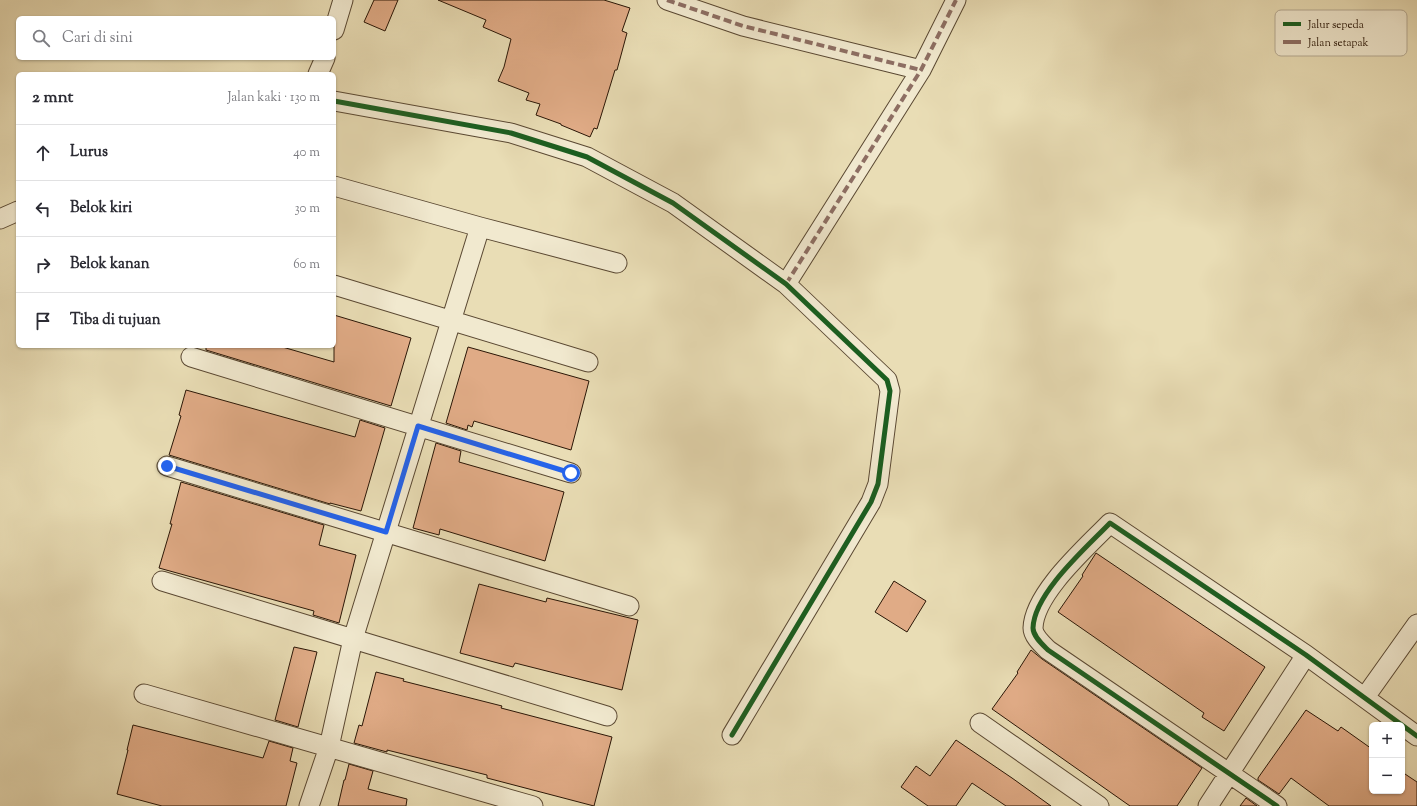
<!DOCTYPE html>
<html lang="id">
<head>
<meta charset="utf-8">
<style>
  :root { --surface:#fff; --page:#f7f7f7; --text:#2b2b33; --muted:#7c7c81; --line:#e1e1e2 }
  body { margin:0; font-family:"Sorts Mill Goudy",serif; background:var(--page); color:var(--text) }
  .controls { position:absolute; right:12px; bottom:12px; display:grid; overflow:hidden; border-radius:6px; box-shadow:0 1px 3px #0004 }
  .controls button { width:36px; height:36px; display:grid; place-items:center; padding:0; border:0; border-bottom:1px solid var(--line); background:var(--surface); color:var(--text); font:20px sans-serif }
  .stop { position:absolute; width:12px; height:12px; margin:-9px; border:3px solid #2563eb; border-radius:50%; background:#fff }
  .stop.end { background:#2563eb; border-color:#fff; box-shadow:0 1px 4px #0008 }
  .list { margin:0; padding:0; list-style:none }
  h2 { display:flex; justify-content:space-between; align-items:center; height:52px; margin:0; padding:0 16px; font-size:17px }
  h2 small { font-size:13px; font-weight:400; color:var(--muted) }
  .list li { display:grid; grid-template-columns:26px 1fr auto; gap:12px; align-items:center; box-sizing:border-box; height:56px; padding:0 16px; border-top:1px solid var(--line) }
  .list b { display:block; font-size:15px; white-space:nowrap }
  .list em { font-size:13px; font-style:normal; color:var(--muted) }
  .icon { flex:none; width:22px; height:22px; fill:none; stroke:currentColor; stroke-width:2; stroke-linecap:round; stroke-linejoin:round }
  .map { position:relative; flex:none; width:1417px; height:806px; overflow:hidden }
  .search { position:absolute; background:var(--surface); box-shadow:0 1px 3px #0004; left:16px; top:16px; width:320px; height:44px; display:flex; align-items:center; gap:10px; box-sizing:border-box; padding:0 14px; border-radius:6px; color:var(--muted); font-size:15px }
  .panel { position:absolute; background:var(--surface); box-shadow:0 1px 3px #0004; left:16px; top:72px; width:320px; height:276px; border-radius:6px }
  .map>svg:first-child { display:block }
</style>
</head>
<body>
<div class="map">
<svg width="1417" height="806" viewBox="0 0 1417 806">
  <rect width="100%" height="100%" fill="#e9ddb5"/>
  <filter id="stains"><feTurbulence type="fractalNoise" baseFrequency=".005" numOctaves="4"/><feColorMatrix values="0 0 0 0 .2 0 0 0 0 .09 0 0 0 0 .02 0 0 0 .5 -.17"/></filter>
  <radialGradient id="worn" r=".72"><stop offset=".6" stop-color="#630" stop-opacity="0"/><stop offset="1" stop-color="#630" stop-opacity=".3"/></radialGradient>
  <path fill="#e0ab86" stroke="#2a1606" d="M374 0H398L385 31 364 22Z
    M438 0H604L630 8 622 31 627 33 617 70H615L597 129 594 128 590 137 561 125V124L536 115 540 104 526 100 529 93 498 81 504 67 511 39 483 27 486 20Z
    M334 315 411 338 391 406 206 350V346H279L334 362Z
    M468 347 589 381 571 450 474 421 472 427 468 425 467 430 446 423Z
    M186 390 355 437 360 420 385 428 361 511 330 503V504L169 455 181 416 179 415Z
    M436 443 461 451 459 462 564 492 545 561 440 529 439 535 413 528Z
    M181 482 324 525 319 545 356 555 339 623 313 615 314 611 159 568 172 524H170Z
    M1096 553 1265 667 1224 731 1202 717 1204 713 1058 612 1083 576 1082 575Z
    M894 581 926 601 907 632 875 612Z
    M479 584 546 602 547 598 638 620 622 690 515 663 513 667 460 653Z
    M294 647 317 652 298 727 275 720Z
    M1031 650 1042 659 1202 768 1177 806H1130L992 709 1018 673 1017 672Z
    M376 672 404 679 403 681 502 706 501 708 612 737 594 806 487 778V775L387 750V752L354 743 359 725 362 726Z
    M1306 710 1338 731 1341 727 1372 749V791H1402V772L1417 782V806H1329L1291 778 1279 794 1258 780V778Z
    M133 725 263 758 269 741 293 748 290 761 297 763 286 806H162L117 794 128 750H127Z
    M956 740 1012 778 1051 806H1006L972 783 956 806H928L901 787 916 766 930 776Z
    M349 764 373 771 368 789 407 799 406 806H338L344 780H345Z
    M1246 798 1257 806H1240Z"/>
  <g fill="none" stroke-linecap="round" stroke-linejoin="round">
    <g stroke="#5a4832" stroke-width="21">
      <path id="street" d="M667 0 743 26 921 70
        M334 30 343 0
        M318 74 325 58
        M334 101 511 133 587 157 673 203 786 284 887 380 890 391 878 484 871 502 732 735
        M334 186 480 227 617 263
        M0 219 18 211
        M786 284 921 70 956 0
        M334 285 588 362
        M191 357 571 473
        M167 466 629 606
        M162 581 607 716
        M144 694 533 806
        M1365 697 1417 624
        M980 723 1099 806
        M309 806 329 747 353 639 480 227
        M1208 806 1306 655
        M1277 806 1048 650C1042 644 1033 636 1033 628 1034 593 1087 547 1110 523L1306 655 1417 736"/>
    </g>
    <use href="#street" stroke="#f1e9cf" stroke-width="19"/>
    <path stroke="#8d6e63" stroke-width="4" stroke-dasharray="8 4" stroke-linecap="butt" d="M667 0 743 26 921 70
      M786 284 921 70 956 0"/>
    <g stroke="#f1e9cf" stroke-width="8">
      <path id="cycleway" d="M334 101 511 133 587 157 673 203 786 284 887 380 890 391 878 484 871 502 732 735
        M1277 806 1048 650C1042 644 1033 636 1033 628 1034 593 1087 547 1110 523L1306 655 1417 736"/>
    </g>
    <use href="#cycleway" stroke="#1b5e20" stroke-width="5"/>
  </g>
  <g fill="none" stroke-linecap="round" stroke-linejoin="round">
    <path stroke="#2563eb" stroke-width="5" d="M167 466 386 532 418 426 571 473"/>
  </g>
  <rect x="1275" y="10" width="132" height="46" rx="6" fill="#f1e9cf" stroke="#b5aa93" stroke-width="1"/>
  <rect x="1283" y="22" width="18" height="4" fill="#1b5e20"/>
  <rect x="1283" y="40" width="18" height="4" fill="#8d6e63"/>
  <g font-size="11" fill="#2a1606">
    <text x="1308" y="28">Jalur sepeda</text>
    <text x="1308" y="46">Jalan setapak</text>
  </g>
  <rect width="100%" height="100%" filter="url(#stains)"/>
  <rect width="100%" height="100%" fill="url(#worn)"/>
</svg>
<div class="controls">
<button>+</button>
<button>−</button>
</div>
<div class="stop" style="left:571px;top:473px"></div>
<div class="stop end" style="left:167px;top:466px"></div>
<div class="search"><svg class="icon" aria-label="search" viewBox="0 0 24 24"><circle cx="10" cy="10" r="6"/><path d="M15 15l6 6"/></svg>Cari di sini</div>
<section class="panel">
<h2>2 mnt<small>Jalan kaki · 130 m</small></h2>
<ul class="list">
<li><svg class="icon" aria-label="ahead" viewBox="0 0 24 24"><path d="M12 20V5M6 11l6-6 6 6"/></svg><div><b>Lurus</b></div><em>40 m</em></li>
<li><svg class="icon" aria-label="left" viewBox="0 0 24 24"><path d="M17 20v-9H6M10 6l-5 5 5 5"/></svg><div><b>Belok kiri</b></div><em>30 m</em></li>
<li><svg class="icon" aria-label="right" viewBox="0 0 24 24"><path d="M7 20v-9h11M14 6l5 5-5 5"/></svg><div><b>Belok kanan</b></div><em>60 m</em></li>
<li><svg class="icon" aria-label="arrive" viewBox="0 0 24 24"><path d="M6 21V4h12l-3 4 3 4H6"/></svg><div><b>Tiba di tujuan</b></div></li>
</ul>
</section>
</div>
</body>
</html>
